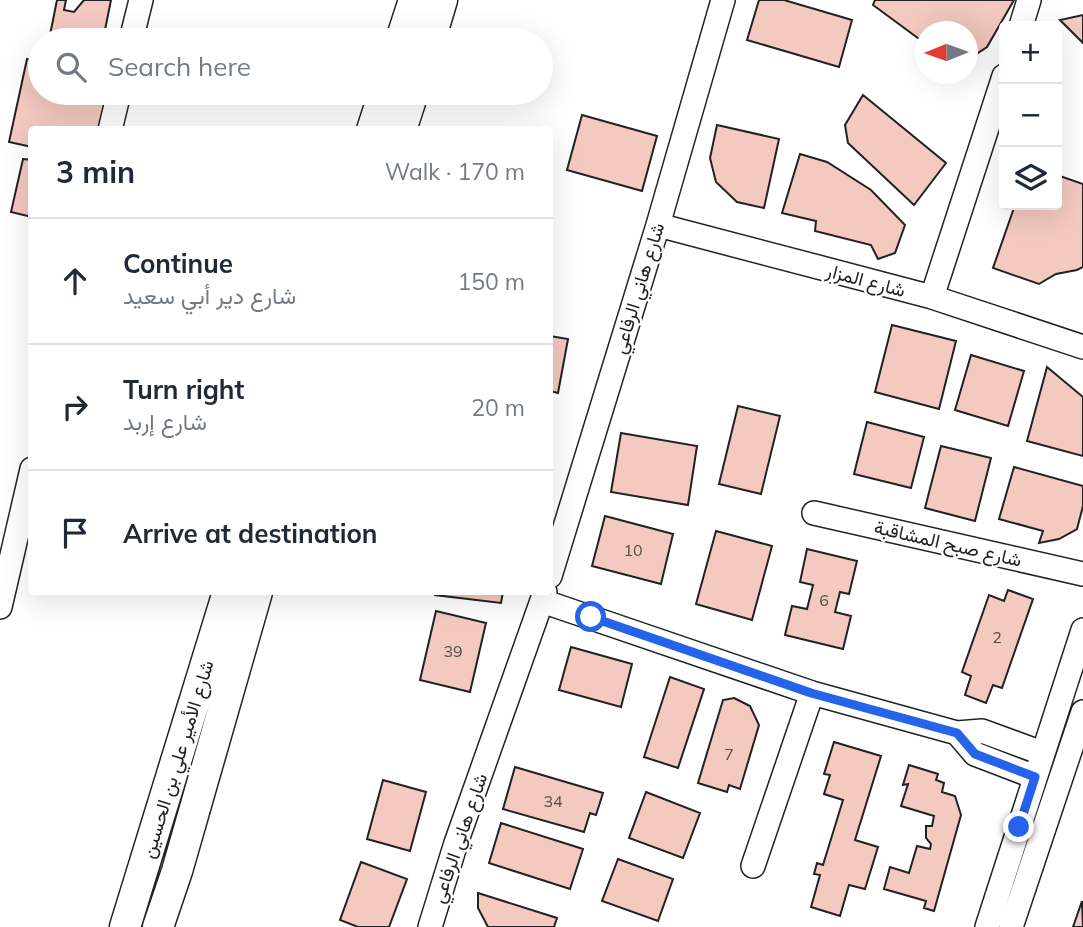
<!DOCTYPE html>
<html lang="en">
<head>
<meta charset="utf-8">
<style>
  :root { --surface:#fff; --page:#f2f2f3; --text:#1f2937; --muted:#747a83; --line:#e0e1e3 }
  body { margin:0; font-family:Mulish,Vazirmatn,sans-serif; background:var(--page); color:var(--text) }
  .controls { position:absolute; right:21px; top:21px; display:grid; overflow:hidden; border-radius:7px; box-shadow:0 7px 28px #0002 }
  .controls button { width:63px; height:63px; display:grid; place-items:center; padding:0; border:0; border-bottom:2px solid var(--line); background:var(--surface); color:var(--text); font:35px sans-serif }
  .compass { position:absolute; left:915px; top:21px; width:63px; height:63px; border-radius:50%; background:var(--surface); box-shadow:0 7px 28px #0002; rotate:269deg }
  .stop { position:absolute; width:21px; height:21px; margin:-16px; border:5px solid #2563eb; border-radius:50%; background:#fff }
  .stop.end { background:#2563eb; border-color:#fff; box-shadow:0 2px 7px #0008 }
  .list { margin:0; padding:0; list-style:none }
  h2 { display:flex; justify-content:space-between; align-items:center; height:91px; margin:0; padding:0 28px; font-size:30px }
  h2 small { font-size:23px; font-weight:400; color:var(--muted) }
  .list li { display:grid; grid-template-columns:46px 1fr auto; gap:21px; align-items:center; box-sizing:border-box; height:126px; padding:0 28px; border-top:2px solid var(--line) }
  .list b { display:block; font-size:26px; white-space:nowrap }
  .list p { margin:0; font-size:23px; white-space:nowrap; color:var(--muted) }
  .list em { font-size:23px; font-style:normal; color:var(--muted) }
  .icon { flex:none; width:38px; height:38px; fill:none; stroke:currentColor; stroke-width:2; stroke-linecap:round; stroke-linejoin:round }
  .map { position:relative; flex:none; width:1083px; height:927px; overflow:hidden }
  .search { position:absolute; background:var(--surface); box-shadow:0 7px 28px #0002; left:28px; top:28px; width:525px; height:77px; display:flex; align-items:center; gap:18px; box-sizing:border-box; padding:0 24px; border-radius:38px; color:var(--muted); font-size:26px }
  .panel { position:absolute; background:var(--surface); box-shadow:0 7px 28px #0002; left:28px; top:126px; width:525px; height:469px; border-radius:7px }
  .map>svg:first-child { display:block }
</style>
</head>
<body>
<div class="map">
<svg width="1083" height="927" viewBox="0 0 1083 927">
  <rect width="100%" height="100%" fill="#fff"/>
  <path fill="#f3c9c0" stroke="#222" stroke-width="2" d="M57 0H66L64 10 74 12 84 0H111L103 40H49Z
    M759 0H784L852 20 839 67 747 40Z
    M875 0H1014L987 47 972 57 968 66V32H926V44L873 5Z
    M1083 15V43L1060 20Z
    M27 59 40 62V93H108L100 130H32V147L9 142Z
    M863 95 946 163 914 205 848 143 845 125Z
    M582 115 657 136 642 191 567 170Z
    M717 125 779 139 764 208 737 202 716 182 710 158Z
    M800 154 827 162 871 190 905 225 895 253 878 259 871 245 815 231 816 221 782 213Z
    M23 159 32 160V217L11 212Z
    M1057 175 1083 184V267L1077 270 1056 274 1039 284 993 268 1015 205H1057Z
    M892 325 956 341 939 409 875 392Z
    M550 336 568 339 558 393 550 391Z
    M971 355 1024 371 1008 426 955 410Z
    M1047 367 1083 397V456L1027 441Z
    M738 406 780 416 761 494 719 484Z
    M867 422 924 437 911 488 854 474Z
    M621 433 697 446 688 505 611 492Z
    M941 446 991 458 975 521 925 508Z
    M1014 467 1083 486V506L1077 529 1059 539 1039 543 1043 531 999 519Z
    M605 516 673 534 661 584 592 566Z
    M716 531 772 546 752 620 696 604Z
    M807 549 857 561 849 594 840 592 835 612 851 616 843 649 785 635 792 606 807 609 813 585 800 582Z
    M1008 590 1033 599 1002 688 993 685 986 703 965 695 971 676 962 672 989 595 1004 601Z
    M435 592H503L501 603 435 595Z
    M436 611 486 623 470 692 420 680Z
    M571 647 632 664 621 707 559 690Z
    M670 677 704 689 678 768 644 757Z
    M734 698 750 706 759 725 740 789 729 785 727 792 698 783 723 700Z
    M834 742 881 756 855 840 878 847 865 889 849 885 840 916 811 907 820 875 814 874 817 863 823 865 843 800 824 794 830 775 824 774Z
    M909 765 938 774 936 780 944 783 942 792 955 796 961 815 934 911 924 908 926 901 884 889 890 867 909 873 917 846 930 849 931 844 926 838V826H932L934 816 901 806 908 784 903 785Z
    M515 767 603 793 596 815 590 813 584 832 503 809Z
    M383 780 426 792 410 851 367 839Z
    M646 792 700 813 683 858 629 838Z
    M501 823 583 849 570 889 489 863Z
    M618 859 673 879 658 921 602 901Z
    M361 862 407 879 389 927H358L340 920Z
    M478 893 557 918 554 927H488L478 908Z
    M1082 901 1083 927H1073Z"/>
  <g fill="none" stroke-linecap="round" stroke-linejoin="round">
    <g stroke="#222" stroke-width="26">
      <path id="minor" d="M1021 26 1029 0
        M131 40 141 0
        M110 130 119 93
        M658 225 932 297 1083 347
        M932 297 1004 76
        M814 513 1083 574
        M550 576 658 225 723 0
        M542 601 812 693 957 733 982 731 1042 753
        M0 607 32 469
        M957 733 975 754 1035 777
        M753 866 812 693
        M430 927 456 843 545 592
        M987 927 1083 630
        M1011 927 1083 712"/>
    </g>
    <g stroke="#222" stroke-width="33">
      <path id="major" d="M401 40 414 0
        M430 40 442 0
        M372 130 384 93
        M401 130 413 93
        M125 927 228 592
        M158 927 177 871 257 592"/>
    </g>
    <use href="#minor" stroke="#fff" stroke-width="23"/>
    <use href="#major" stroke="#fff" stroke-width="30"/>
  </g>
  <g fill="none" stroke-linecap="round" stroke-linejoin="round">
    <path stroke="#2563eb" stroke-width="9" d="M591 617 811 693 957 733 975 754 1035 777 1019 827"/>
  </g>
  <g text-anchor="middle" stroke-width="5" stroke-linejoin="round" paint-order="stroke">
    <g font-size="16" fill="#564c4a">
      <text x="633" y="556">10</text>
      <text x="824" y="606">6</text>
      <text x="997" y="643">2</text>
      <text x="453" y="657">39</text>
      <text x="729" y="760">7</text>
      <text x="553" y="807">34</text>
    </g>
    <g font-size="19" fill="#222" stroke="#fff">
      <text transform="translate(866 280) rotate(15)" y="7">شارع المزار</text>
      <text transform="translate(638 288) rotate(-73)" y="7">شارع هاني الرفاعي</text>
      <text transform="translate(948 543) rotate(13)" y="7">شارع صبح المشاقبة</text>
      <text transform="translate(177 759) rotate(-73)" y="7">شارع الأمير علي بن الحسين</text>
      <text transform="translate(459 838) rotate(-71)" y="7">شارع هاني الرفاعي</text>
    </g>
  </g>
</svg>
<div class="controls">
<button>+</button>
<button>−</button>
<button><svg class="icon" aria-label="layers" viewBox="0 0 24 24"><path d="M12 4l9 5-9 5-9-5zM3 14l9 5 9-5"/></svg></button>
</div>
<svg class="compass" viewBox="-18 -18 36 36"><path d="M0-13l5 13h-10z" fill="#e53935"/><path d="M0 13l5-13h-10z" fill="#747a83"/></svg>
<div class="stop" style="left:591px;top:617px"></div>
<div class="stop end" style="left:1019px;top:827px"></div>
<div class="search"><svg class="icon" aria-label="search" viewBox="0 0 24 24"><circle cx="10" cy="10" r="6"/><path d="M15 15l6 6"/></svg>Search here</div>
<section class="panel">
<h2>3 min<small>Walk · 170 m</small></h2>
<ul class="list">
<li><svg class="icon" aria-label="ahead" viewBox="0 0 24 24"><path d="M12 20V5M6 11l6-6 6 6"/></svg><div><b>Continue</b><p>شارع دير أبي سعيد</p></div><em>150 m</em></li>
<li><svg class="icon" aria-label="right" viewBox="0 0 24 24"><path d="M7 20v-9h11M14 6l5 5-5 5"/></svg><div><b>Turn right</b><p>شارع إربد</p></div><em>20 m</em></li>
<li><svg class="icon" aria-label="arrive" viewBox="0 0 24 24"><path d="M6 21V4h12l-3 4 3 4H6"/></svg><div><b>Arrive at destination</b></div></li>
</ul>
</section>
</div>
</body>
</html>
